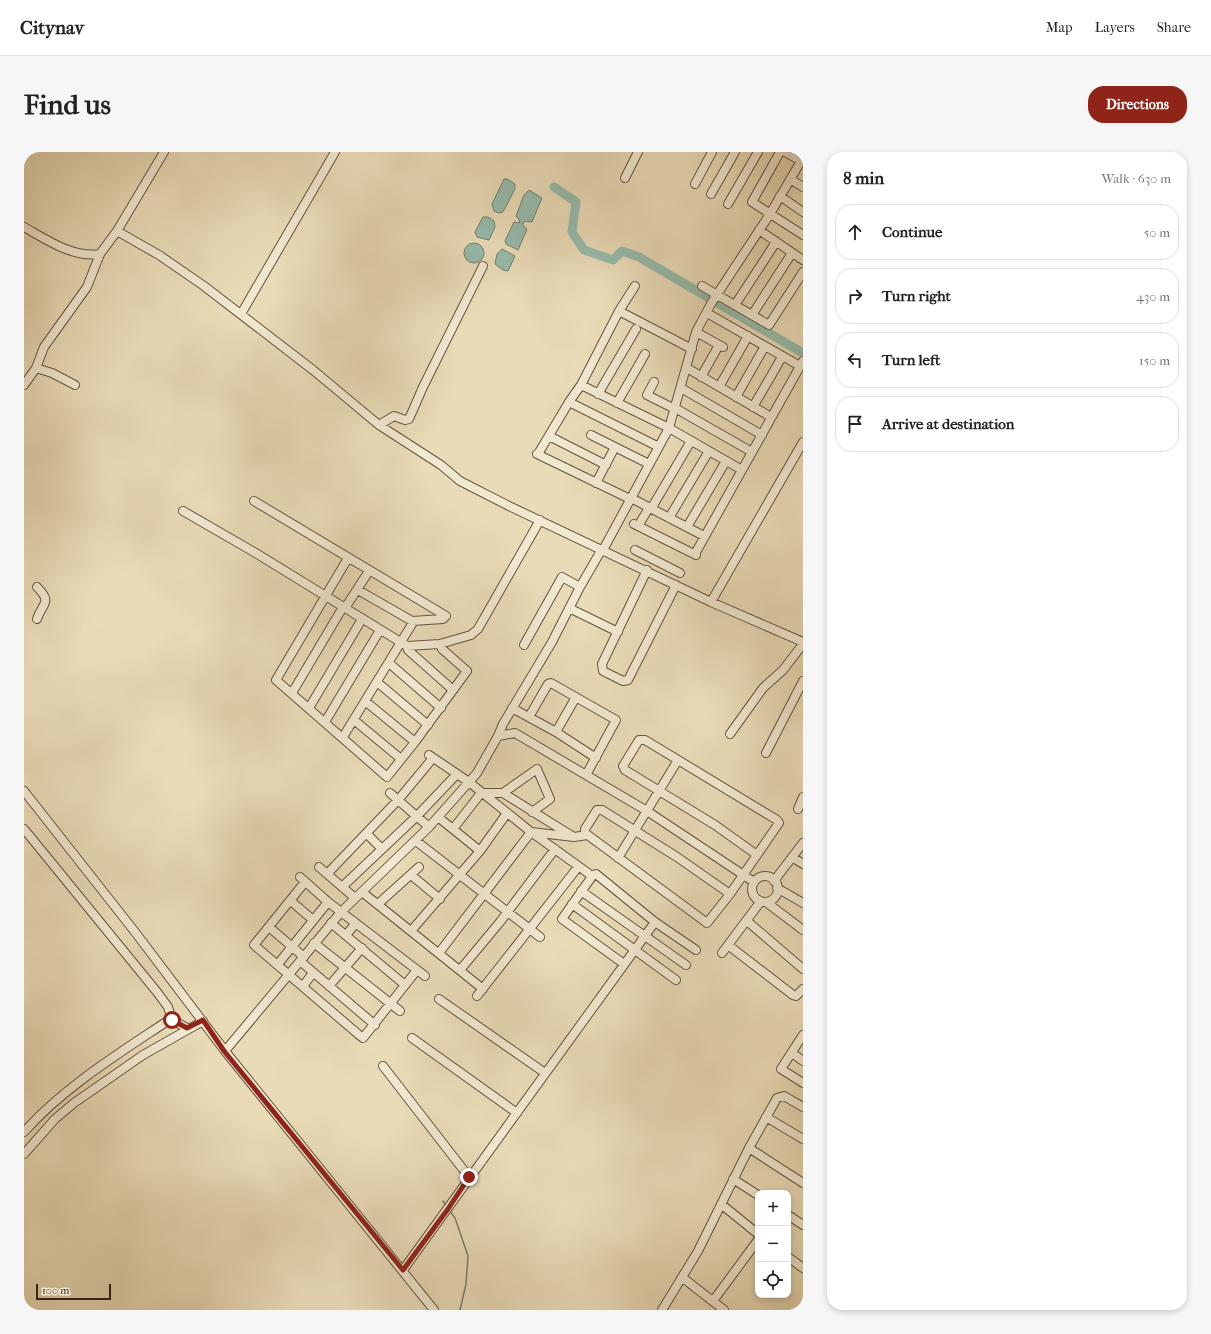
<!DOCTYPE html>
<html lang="en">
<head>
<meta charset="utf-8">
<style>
  :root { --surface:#fff; --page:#f6f6f6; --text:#222; --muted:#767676; --line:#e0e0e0; --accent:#8f2418 }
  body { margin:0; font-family:"IM FELL French Canon",serif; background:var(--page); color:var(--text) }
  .controls { position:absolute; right:12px; bottom:12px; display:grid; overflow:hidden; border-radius:8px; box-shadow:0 2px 6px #0003 }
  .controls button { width:36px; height:36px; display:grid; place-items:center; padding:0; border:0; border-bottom:1px solid var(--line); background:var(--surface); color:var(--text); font:20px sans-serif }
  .scale { position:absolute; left:12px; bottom:10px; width:75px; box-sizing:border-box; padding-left:4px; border:2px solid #382615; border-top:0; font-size:11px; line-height:14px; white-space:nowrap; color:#382615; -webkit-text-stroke:3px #f1e8d0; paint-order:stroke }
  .stop { position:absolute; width:12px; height:12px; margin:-9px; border:3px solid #8f2418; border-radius:50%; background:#fff }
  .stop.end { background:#8f2418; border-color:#fff; box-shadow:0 1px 4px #0008 }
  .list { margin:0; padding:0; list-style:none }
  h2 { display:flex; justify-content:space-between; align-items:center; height:52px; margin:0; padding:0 16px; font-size:17px }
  h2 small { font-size:13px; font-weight:400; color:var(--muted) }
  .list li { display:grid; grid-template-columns:26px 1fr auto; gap:12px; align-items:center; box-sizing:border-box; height:56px; margin:0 8px 8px; padding:0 8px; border:1px solid var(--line); border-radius:16px }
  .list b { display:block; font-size:15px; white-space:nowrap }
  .list em { font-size:13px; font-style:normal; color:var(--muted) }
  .icon { flex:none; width:22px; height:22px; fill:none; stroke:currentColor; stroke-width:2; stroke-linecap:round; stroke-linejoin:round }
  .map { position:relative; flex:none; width:779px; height:1158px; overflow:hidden; border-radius:16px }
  header { display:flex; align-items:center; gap:24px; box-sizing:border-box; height:56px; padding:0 20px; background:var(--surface); border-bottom:1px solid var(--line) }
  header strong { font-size:19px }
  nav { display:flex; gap:22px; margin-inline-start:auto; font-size:14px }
  .intro { display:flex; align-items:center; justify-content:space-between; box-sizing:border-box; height:96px; padding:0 24px }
  h1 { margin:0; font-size:28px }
  .button { padding:10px 18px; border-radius:16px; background:var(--accent); color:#fff; font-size:14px; font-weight:700 }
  main { display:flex; gap:24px; padding:0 24px }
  aside { flex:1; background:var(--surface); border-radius:16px; box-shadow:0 2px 6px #0003 }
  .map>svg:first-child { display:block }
</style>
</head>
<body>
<header>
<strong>Citynav</strong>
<nav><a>Map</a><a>Layers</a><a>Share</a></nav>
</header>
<div class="intro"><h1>Find us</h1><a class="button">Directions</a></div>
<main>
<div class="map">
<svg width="779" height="1158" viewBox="0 0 779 1158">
  <rect width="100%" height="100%" fill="#e9dbb7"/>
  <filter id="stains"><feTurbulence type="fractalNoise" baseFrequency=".005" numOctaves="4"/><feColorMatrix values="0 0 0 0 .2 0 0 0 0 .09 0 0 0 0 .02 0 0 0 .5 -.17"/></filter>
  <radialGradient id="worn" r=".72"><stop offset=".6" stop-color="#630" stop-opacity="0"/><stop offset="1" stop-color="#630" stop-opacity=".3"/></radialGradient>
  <path fill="#97bbac" stroke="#717f70" d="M480 27H483L491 32V37L479 60 475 61 470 59 468 52Z
    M505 38 518 46 508 70 500 69 499 73 503 77 494 98 482 92 481 89 490 70 496 71 495 67 492 64 500 43Z
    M459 65H464L470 69 471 75 465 88 453 85 451 80Z
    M440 101a10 10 0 1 1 20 0a10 10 0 1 1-20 0Z
    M478 97 491 104 484 119 479 118 471 112 473 102Z"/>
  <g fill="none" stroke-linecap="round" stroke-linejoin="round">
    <path stroke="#717f70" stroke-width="1.5" d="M419 1049 422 1054
      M426 1059 431 1066 444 1104 442 1132 436 1158"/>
    <path stroke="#97bbac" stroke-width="9" d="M530 35 552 50 548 80 560 98 589 108 598 99 615 105 779 201"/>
    <g stroke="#64533e" stroke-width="10">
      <path id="minor" d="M756 0 728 50 779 83
        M761 0 779 10
        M601 26 614 0
        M766 27 779 35
        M671 32 688 0
        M687 42 711 0
        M756 44 779 60
        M704 52 734 0
        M0 75C23 88 49 106 76 102
        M735 78 779 108
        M93 79 135 103 180 134 289 218 355 273 417 313 436 329 485 354 687 450 779 490
        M678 134 745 173 779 120
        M711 153 752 90
        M595 159 668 197
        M683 161 776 214
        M217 162 311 0
        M728 163 768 101
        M672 180 699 195
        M12 216 28 221 51 233
        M663 216 747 265
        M677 225 695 193
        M630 230 623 243 651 257
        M0 233 12 216 20 195 63 135 76 102 93 79 140 0
        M557 233 645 276 718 318
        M695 235 724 184
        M657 236 738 283
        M574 242 612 177
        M712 245 741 194
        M545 250 635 295
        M593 251 621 202
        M729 255 758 205
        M651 256 728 300
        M355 273 370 264 381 268 385 267 399 235 459 114
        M567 283 625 312
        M525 284 582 313
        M513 302 606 347
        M514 302 545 250 557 233 595 159 611 134
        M572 331 591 295
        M607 346 680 384
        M230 349 422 464 419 467 388 469 334 438
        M627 357 667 289
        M159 359 230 400 383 494 416 492 447 483 454 477 516 368
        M645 366 685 299
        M610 372 672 403
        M614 374 625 356
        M663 375 702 309
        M579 398 645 276 672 180 688 150 746 62 777 9
        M611 398 656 421
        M671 402 779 209
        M324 406 252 528 363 625 391 590 443 519 418 497 416 492
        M623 418 578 512 579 519 599 529 604 528 652 433
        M687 450 779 290
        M321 456 345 419
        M545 456 594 480
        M13 467C18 451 29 451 13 435
        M500 493 538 425 556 435
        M383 494 384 498 429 538
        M365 511 417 556
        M353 530 404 573
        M268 541 319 455
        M341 549 391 590
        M285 556 338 467
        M488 556 532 580 572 606
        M505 565 524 532 527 531 592 568 562 623
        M330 568 377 607
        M301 570 356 478
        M532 580 552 545
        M706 582 739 536 759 518 779 492
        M474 584 491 581 623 659 730 730
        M319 585 388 472V469
        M742 601 779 529
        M405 603 445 630 507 680 564 721
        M0 639 111 780 201 899 410 1158
        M366 641 405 675
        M479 641 513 617 526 647 508 660
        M774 657 779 645
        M414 665 456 699
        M0 677 133 840 144 855 148 868
        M429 677 457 641H479L548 684
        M343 682 358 697
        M392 689 516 785
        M768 705 779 712
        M594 706 654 608
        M295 715 331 746
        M303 722 375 647 409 606
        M387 723 416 747
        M728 737a13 13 0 1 1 26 0a13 13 0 1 1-26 0Z
        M276 725 304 750 401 824
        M750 729 779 691
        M281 730 230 793 334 882 339 886 393 818
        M318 735 393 664 433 622
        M753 736 779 751
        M557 739 662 813
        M338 740 459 837
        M706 742 653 705 578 658H573L561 677V681L683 771 706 742 755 671 753 668 621 588H615L599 614 601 618 691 673 733 703
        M267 749 289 768
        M742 750 779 778
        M354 752 395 715
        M548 752 652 828
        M723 769 779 817
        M307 771 381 833
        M245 775 280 805
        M387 779 456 699 483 661
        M322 783 332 771
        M290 791 376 859
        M704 793 769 843 772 844 779 837
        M415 801 507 680 550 685 563 683
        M698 801 737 749
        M276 809 351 873
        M254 812 304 750
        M600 812 538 767 569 723 572 722 631 770 672 798
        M436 818 476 770 531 697
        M279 834 289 821
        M305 834 338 796
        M453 844 554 715
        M415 847 521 921
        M779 883 757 917 779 931
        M388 886 493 961
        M201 899 317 760 405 675 453 621 474 584 479 572 528 490 556 435 578 397
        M768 901 779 909
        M359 914 445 1025
        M742 965 779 987
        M0 980C39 936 94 902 142 870L148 868 163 876
        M725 996 779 1031
        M0 1002 31 967 50 951 119 903 179 869
        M709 1027 734 1043
        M697 1052 734 1082
        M764 1063 779 1073
        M764 1105 779 1116
        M379 1118 631 770
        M659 1126 700 1158
        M689 1149 734 1088
        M638 1158 674 1099 725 996 753 946 760 944 779 955"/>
    </g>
    <use href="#minor" stroke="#f1e8d0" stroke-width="8"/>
  </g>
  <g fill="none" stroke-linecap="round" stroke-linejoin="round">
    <path stroke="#8f2418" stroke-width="5" d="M148 868 163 876 179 868 200 899 379 1118 424 1057 445 1025"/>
  </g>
  <rect width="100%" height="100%" filter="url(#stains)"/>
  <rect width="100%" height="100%" fill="url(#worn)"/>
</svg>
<div class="controls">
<button>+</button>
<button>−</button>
<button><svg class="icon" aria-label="locate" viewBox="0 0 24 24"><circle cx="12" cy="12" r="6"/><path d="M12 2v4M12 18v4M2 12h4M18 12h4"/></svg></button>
</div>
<div class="scale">100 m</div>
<div class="stop" style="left:148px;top:868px"></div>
<div class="stop end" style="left:445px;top:1025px"></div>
</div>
<aside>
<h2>8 min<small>Walk · 630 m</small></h2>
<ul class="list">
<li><svg class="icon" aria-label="ahead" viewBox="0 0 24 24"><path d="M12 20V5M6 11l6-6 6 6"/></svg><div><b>Continue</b></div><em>50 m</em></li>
<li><svg class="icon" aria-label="right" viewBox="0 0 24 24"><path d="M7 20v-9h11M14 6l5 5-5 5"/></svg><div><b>Turn right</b></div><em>430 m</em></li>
<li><svg class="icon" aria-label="left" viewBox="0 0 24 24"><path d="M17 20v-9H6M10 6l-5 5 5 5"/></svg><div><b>Turn left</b></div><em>150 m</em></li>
<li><svg class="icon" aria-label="arrive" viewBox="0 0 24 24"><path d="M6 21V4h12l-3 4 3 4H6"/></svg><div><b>Arrive at destination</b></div></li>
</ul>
</aside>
</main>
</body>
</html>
